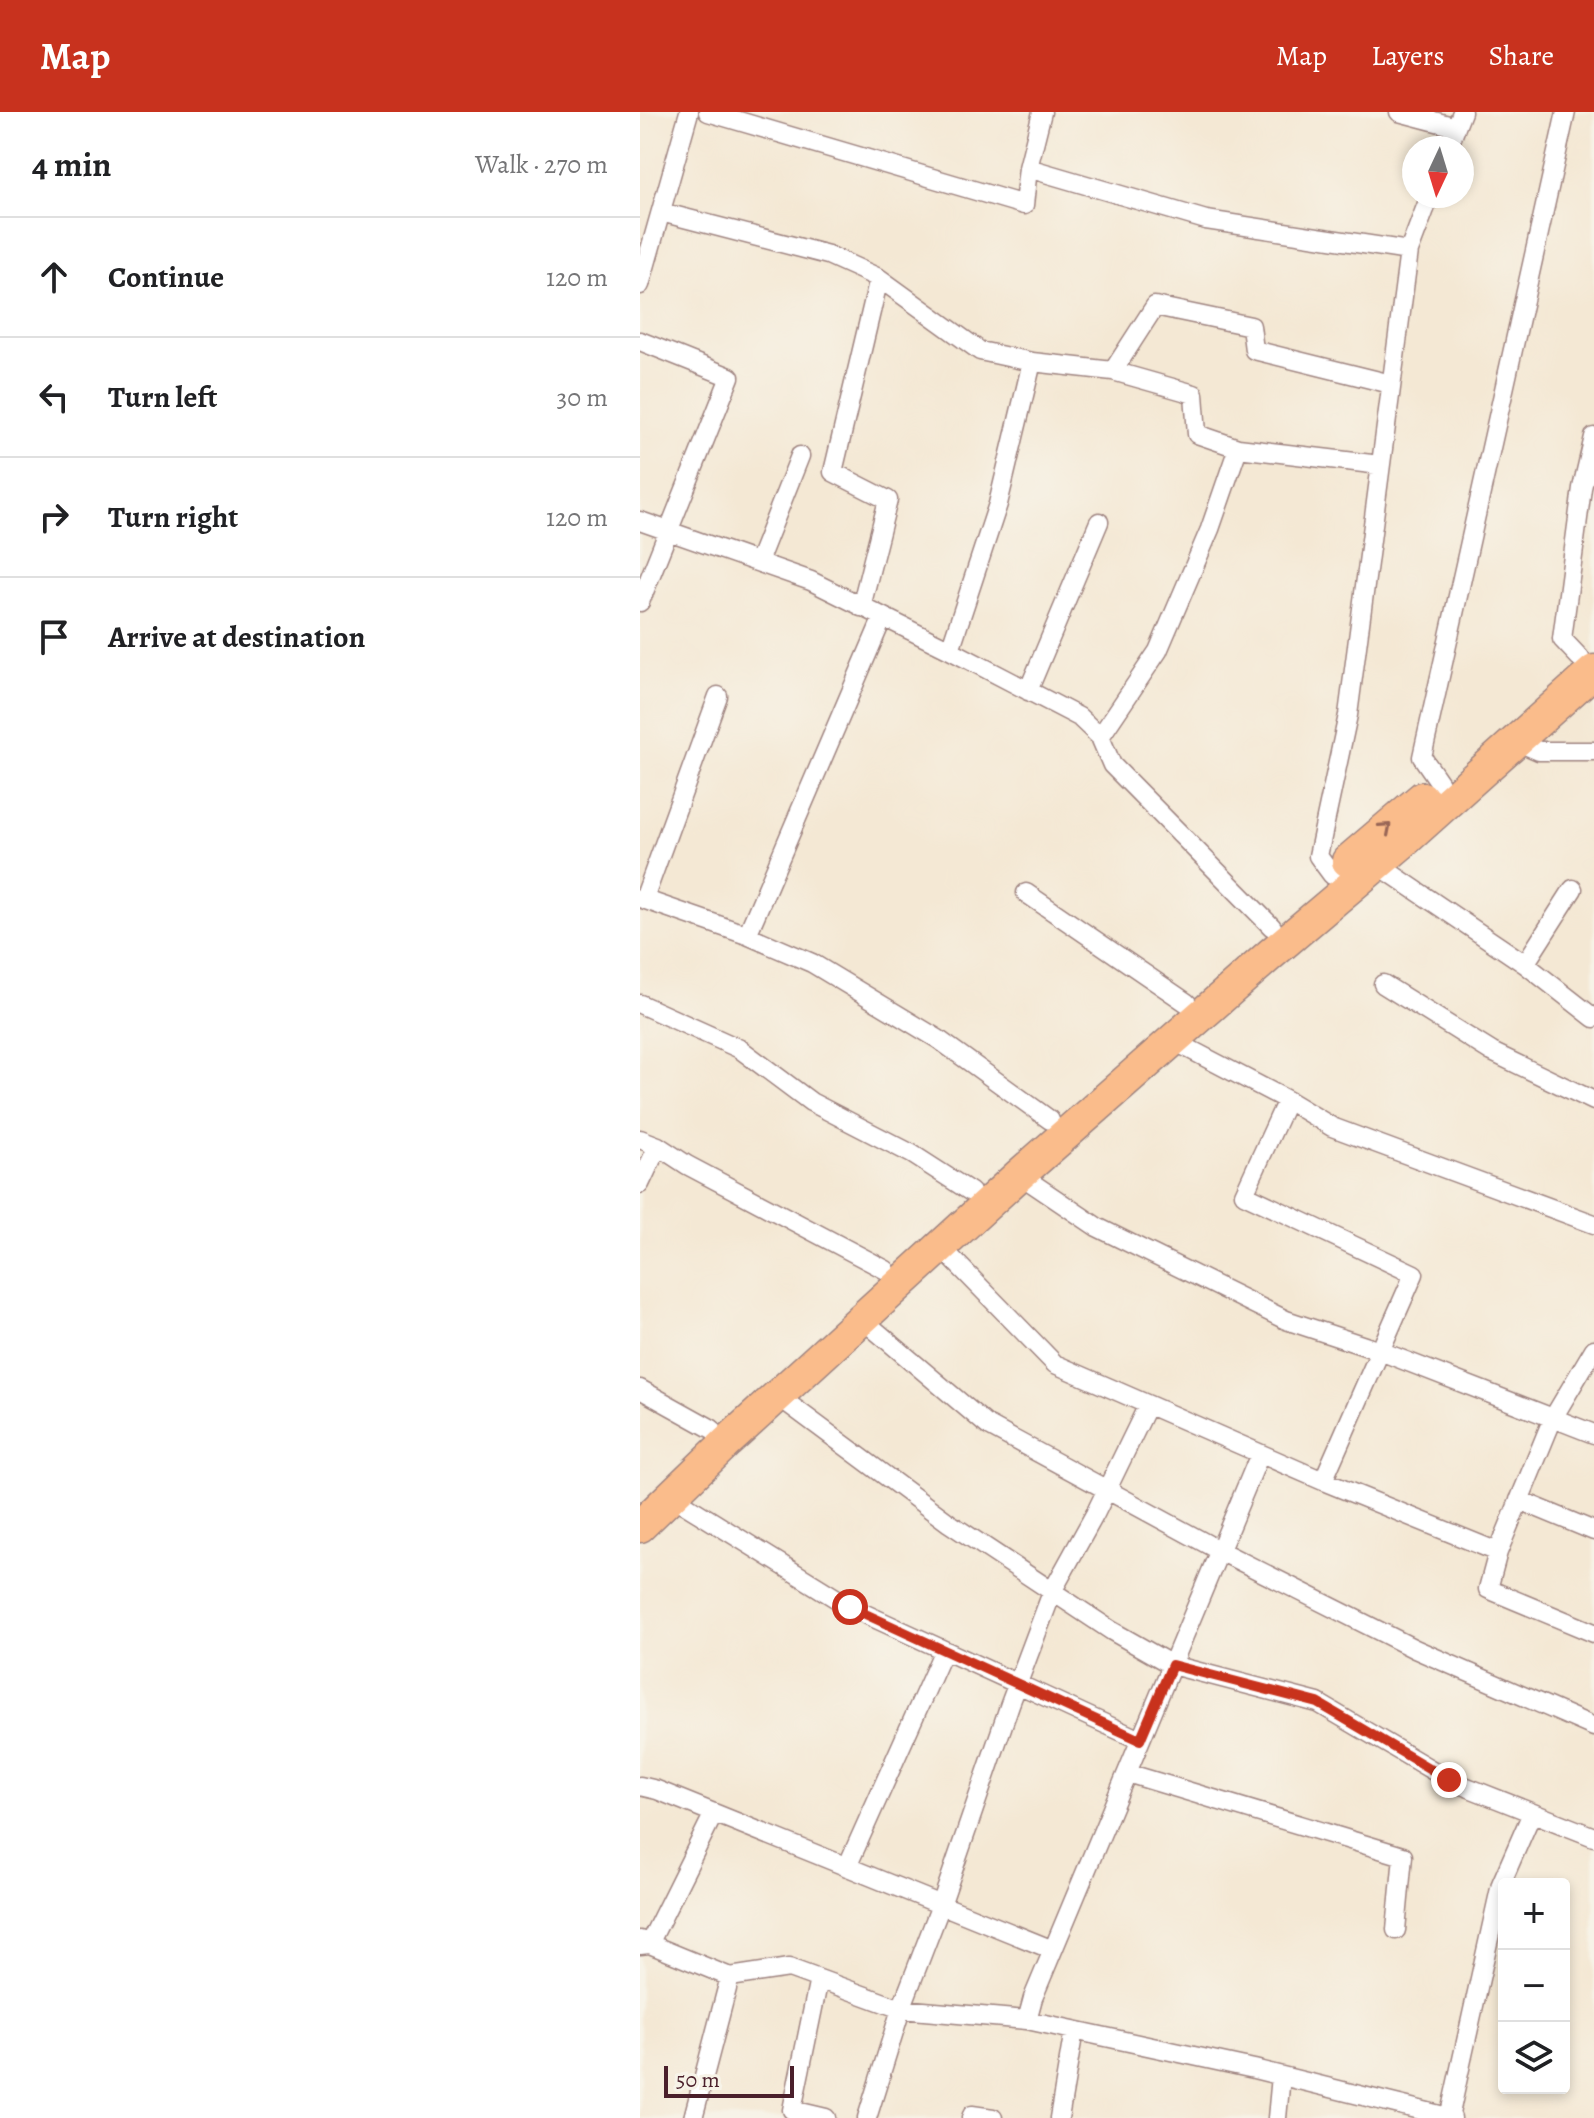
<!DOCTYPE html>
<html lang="en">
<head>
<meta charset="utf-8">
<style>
  :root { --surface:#fff; --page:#f6f6f6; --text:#202124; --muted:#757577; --line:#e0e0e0; --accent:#c8321e }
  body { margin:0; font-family:Alegreya,serif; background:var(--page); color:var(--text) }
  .controls { position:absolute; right:24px; bottom:24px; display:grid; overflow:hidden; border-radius:8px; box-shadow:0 4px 12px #0003 }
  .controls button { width:72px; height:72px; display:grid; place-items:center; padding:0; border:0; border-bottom:2px solid var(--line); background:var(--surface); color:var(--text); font:40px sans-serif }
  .compass { position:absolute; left:762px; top:24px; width:72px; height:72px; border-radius:50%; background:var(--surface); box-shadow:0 4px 12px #0003; rotate:184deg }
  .scale { position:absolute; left:24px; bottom:20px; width:130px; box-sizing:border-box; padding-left:8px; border:4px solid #4a1f2b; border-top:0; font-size:22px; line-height:28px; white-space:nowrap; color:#4a1f2b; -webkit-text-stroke:6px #f7f3e8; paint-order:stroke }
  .stop { position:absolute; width:24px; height:24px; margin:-18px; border:6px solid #c8321e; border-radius:50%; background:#fff }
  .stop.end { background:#c8321e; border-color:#fff; box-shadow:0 2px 8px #0008 }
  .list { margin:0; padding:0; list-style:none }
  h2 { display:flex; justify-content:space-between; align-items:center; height:104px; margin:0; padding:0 32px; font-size:34px }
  h2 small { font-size:26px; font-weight:400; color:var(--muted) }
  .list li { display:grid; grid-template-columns:52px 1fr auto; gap:24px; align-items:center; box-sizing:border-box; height:120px; padding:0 32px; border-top:2px solid var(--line) }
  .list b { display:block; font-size:30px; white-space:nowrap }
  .list em { font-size:26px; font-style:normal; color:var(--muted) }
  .icon { flex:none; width:44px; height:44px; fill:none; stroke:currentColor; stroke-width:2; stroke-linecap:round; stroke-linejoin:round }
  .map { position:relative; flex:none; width:954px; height:2006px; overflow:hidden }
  header { display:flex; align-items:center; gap:48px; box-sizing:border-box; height:112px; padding:0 40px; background:var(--accent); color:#fff }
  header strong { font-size:38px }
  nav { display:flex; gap:44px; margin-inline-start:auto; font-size:28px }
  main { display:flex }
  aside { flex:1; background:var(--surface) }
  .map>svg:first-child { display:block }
</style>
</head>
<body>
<header>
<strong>Map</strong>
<nav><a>Map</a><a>Layers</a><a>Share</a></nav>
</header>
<main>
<aside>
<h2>4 min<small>Walk · 270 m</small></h2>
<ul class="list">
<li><svg class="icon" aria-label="ahead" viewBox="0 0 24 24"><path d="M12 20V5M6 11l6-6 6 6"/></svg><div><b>Continue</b></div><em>120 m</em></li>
<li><svg class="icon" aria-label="left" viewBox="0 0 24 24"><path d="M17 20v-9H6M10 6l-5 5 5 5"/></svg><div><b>Turn left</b></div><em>30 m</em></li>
<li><svg class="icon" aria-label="right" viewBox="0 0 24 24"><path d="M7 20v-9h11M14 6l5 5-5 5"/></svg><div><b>Turn right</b></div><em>120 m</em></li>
<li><svg class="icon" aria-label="arrive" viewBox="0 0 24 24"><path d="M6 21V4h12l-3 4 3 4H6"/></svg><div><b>Arrive at destination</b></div></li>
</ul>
</aside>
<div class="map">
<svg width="954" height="2006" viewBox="0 0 954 2006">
  <rect width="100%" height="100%" fill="#f7f3e8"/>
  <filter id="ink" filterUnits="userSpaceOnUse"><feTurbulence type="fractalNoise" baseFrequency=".0125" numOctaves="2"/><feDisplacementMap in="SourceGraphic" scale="16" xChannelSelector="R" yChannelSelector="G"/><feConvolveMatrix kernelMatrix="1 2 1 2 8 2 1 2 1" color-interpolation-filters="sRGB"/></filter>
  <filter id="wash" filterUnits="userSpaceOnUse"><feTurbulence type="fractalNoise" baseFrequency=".006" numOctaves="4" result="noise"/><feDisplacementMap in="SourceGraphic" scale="32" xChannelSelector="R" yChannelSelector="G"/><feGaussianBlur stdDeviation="1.8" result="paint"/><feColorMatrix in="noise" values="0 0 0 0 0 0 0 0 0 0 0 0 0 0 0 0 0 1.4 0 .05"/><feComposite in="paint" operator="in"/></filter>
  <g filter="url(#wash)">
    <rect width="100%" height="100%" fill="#f4e8d4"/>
  </g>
  <g filter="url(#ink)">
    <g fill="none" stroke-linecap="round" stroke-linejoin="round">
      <g stroke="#9f8480" stroke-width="21">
        <path id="minor" d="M68 0 384 93 388 56 402 0
          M759 0 816 15
          M808 36 822 0
          M388 56 566 108 769 139
          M21 100 188 143 239 166 340 239 392 250 473 259 554 282 557 322 598 336
          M0 173 49 0
          M0 229 90 265 0 490
          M473 259 515 194 611 214 614 238 751 272
          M0 409 171 469 310 538 439 605 460 625 472 653 632 815
          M118 450 160 344
          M221 495 248 388 193 360 239 166
          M310 538 358 392 392 250
          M940 546 922 527 942 376 954 325
          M388 579 459 410
          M460 625 518 539 570 417 598 336 740 353
          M876 629 899 639H954
          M800 671 782 645 926 0
          M737 752 885 852 954 906
          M692 763 678 744 708 603 769 139 790 84
          M386 781 547 891
          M0 786 107 823 172 851 298 927 410 1008
          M4 787 78 584
          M107 823 243 505
          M885 852 933 777
          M743 872 852 940 954 989
          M0 892 100 937 171 990 272 1042 331 1080
          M534 929 647 988 692 1015 954 1112
          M647 988 604 1082 774 1162 683 1369
          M0 1027 18 1034 47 1053 246 1158
          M380 1063 457 1115 646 1208 740 1239 954 1322
          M0 1072 18 1034
          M301 1135 415 1252 683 1369 858 1440 848 1477 954 1521
          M222 1207 347 1313 580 1439 775 1537 954 1615
          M0 1277 72 1317
          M138 1284 309 1411 472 1519 532 1553 678 1591 809 1668 954 1725
          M31 1384 210 1495 500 1628
          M879 1388 954 1419
          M858 1440 913 1306 954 1237
          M487 1661 763 1744 756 1818
          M0 1674 17 1678 413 1838
          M207 1755 304 1538
          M0 1828 90 1865 149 1856 261 1897 387 1908 614 1957 812 2006
          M0 1833 9 1832 74 1701
          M179 1867 152 1998 186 2006
          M387 1908 393 1886 620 1342
          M53 2006 90 1865
          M227 2006 261 1897 301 1793 370 1592 413 1478 455 1402 508 1293
          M331 2006 332 2003 353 2006
          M419 2006 434 1918
          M637 2006 641 1964
          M809 2006 861 1772 892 1701"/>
      </g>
      <g stroke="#9f8480" stroke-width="35">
        <path id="trunk" d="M708 749 782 686
          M0 1414 87 1330 378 1064 631 842 761 732 954 559"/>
      </g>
      <use href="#minor" stroke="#fff" stroke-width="18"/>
      <use href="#trunk" stroke="#fabc8b" stroke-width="32"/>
    </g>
    <defs><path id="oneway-chevron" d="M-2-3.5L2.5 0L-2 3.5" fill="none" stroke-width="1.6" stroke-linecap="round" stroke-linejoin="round" transform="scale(2)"/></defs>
    <use stroke="#996656" href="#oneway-chevron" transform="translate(746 716) rotate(-41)"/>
  </g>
  <g fill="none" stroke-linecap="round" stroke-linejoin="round" filter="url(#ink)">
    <path stroke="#c8321e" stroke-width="10" d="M210 1495 500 1628 532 1553 678 1591 809 1668"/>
  </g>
</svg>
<div class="controls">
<button>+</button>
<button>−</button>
<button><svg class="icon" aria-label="layers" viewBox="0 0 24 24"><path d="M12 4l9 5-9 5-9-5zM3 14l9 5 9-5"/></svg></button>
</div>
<svg class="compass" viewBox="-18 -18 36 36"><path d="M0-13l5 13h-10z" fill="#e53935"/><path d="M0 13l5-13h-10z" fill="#757577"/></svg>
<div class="scale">50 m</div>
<div class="stop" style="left:210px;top:1495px"></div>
<div class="stop end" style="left:809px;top:1668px"></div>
</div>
</main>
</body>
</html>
